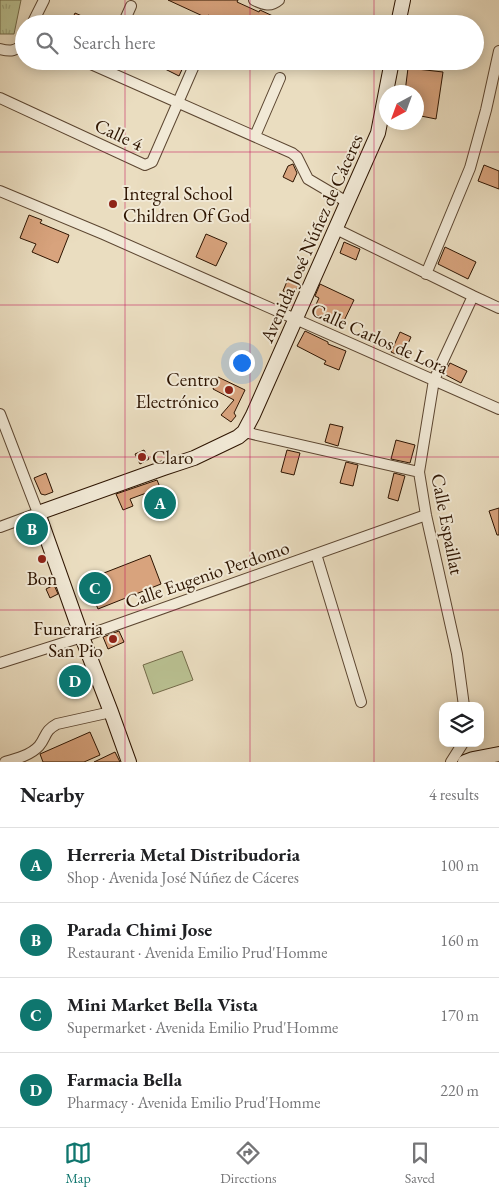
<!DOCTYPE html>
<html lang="en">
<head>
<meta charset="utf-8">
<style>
  :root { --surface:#fff; --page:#f6f6f6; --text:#202124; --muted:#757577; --line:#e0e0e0; --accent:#0f766e }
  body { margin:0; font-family:"EB Garamond",serif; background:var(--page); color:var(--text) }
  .controls { position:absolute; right:15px; bottom:15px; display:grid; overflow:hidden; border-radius:10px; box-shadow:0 2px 12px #0003 }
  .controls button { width:45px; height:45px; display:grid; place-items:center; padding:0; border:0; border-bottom:1px solid var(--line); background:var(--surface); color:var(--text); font:25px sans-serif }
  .compass { position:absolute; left:379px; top:85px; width:45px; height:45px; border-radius:50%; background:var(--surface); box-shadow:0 2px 12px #0003; rotate:221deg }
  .you { position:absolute; left:241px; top:362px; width:18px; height:18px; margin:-12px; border:4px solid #fff; border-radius:50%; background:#1a73e8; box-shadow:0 0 0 8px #1a73e833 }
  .badge { display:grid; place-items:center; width:32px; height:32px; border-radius:50%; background:var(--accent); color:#fff; font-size:16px; font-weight:700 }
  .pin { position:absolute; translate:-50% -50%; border:2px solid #fff; box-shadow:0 1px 5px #0006 }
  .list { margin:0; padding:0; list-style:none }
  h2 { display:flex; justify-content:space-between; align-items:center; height:65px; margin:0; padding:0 20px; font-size:21px }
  h2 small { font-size:16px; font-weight:400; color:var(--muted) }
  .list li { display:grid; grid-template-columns:32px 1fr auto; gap:15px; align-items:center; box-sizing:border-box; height:75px; padding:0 20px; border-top:1px solid var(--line) }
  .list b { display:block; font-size:19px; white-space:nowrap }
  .list p { margin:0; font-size:16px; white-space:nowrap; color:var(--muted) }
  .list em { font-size:16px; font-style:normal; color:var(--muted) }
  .icon { flex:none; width:28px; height:28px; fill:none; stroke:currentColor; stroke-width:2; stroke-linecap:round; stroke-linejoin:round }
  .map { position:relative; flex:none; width:499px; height:762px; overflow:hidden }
  .search { position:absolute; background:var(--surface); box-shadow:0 2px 12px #0003; left:15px; right:15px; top:15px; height:55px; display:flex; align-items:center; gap:12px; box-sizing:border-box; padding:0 18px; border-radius:28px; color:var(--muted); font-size:19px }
  .sheet { height:365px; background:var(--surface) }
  nav { display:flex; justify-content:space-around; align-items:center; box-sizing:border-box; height:70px; border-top:1px solid var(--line); background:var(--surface); font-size:14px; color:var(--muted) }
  nav a { display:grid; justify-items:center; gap:2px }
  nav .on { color:var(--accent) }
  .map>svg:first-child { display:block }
</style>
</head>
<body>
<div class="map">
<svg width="499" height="762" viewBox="0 0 499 762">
  <defs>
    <pattern id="grass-tufts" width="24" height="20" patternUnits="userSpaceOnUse" patternTransform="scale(1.25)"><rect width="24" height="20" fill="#b9c091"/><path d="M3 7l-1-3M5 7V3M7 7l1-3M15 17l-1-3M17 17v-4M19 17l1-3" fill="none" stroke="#9fa47b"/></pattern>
  </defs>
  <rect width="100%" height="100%" fill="#eaddc0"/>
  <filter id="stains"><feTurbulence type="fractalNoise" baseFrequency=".004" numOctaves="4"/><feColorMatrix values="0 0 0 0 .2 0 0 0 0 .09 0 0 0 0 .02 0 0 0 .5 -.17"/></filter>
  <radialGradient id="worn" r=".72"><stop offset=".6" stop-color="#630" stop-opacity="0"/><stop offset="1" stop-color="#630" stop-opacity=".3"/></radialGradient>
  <path fill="url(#grass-tufts)" stroke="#736a49" d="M0 0H21L14 34H0Z"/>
  <path fill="#b9c091" stroke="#736a49" d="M182 651 193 680 153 694 143 665Z"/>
  <path fill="#d8a37d" stroke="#2d1401" d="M168 0H238L237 2 259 12 260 10 275 17 273 24H227L208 15 207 18Z
    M75 13 100 24H70Z
    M169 61H186L179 76 165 69Z
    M408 68 443 72 436 119 416 115V92H405Z
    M293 164 297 173 293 182 283 177 288 166Z
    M484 165 499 171V189L478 181Z
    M29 215 42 220 40 223 69 235 58 263 32 252 36 244 20 238Z
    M206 234 227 243 216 266 196 257Z
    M344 242 360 249 356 260 340 253Z
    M445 247 476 262 468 279 438 264Z
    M288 279 299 284 294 294H290L283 291Z
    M320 284 354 300 341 327 312 313 319 298 315 296Z
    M305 331 328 342V344L346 351 339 370 324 364 326 361 297 346Z
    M400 332 411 337 402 357 391 352Z
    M450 363 467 371 461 383 444 374Z
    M218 377 245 390 234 413 236 416 231 422 221 415 234 400 213 389Z
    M330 424 343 427 338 446 325 442Z
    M396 440 415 445 410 463 391 459Z
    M144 450 149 459 140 464 135 454Z
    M287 450 300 453 294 475 281 472Z
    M346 462 358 465 353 486 340 483Z
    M46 473 53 492 45 495 41 494 34 478Z
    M394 473 405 476 398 501 388 498Z
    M157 480 171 514 159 519 149 492 130 499 133 506 123 510 116 494Z
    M499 508V535H497L489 511Z
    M32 522 37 536 31 538 26 525Z
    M150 555 161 584 98 609 86 580Z
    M54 585 58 594 50 598 46 589Z
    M119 631 124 642 108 649 103 637Z
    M80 670 86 684 70 691 64 677Z
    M90 732 100 755 84 762H43L40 754Z
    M115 752 120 762H94Z"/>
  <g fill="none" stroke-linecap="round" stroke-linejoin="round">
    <g stroke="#5c4631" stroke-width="12">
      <path id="street" d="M254 0C264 5 271 7 279 0
        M32 24 44 0
        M123 24 131 6
        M0 49C11 52 16 51 24 43
        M84 61 292 153 297 157 308 179 347 202
        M0 98 145 165 152 162 196 61
        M255 136 280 78
        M0 191 103 234 499 409
        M336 229 473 296 499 308
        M426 274 470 168 486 110 499 51
        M0 414 38 513 0 527
        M244 432 419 472
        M316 554 361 702
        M0 663 82 637 426 515
        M464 706 457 654 426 515 419 472 434 380 473 296
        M5 762C16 759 31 755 39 746 47 736 44 731 57 724L111 712
        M451 762 463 743"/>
    </g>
    <g stroke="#2d1401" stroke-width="16">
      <path id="secondary" d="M398 24 403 0
        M129 762 111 712 82 637 38 513 164 468 194 458 238 437 244 432 253 415 378 133 392 61
        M465 762 473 759 499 754"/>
    </g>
    <use href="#street" stroke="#f1e9d6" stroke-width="10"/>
    <use href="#secondary" stroke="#f1e9d6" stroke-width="14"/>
  </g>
  <path fill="none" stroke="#c2185b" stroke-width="1" stroke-opacity="0.55" d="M125 0V24M250 0V24M374 0V24M125 61V762M250 61V762M374 61V762M0 152H499M0 305H499M0 457H499M0 610H499"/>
  <g fill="#8f2418" stroke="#f1e9d6" stroke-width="2">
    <circle cx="113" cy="204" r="5"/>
    <circle cx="229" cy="390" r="5"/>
    <circle cx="142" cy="457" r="5"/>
    <circle cx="42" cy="559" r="5"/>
    <circle cx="113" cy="639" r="5"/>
  </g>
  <g text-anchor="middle" stroke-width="4" stroke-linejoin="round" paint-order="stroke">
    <g font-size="19" fill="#2d1401" stroke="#f1e9d6">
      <text transform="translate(119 134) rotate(25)" y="7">Calle 4</text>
      <text transform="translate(311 238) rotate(-66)" y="7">Avenida José Núñez de Cáceres</text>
      <text transform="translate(380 338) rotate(24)" y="7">Calle Carlos de Lora</text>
      <text transform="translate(448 524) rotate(79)" y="7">Calle Espaillat</text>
      <text transform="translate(207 574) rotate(-19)" y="7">Calle Eugenio Perdomo</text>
    </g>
    <g font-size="19" fill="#2d1401" stroke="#f1e9d6" text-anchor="start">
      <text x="123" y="200">Integral School<tspan x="123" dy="22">Children Of God</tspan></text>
      <text x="219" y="386" text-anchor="end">Centro<tspan x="219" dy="22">Electrónico</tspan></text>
      <text x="152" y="464">Claro</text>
      <text x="42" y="585" text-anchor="middle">Bon</text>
      <text x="103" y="635" text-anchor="end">Funeraria<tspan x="103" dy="22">San Pio</tspan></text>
    </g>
  </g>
  <rect width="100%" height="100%" filter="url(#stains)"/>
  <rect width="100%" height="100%" fill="url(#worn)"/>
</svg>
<div class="controls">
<button><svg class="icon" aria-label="layers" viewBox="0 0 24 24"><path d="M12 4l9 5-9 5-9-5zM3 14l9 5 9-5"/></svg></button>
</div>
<svg class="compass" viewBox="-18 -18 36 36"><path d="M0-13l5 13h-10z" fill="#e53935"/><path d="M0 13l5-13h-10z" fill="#757577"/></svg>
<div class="you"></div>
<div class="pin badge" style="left:160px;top:503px">A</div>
<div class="pin badge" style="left:32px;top:529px">B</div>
<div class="pin badge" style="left:95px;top:588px">C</div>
<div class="pin badge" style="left:75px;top:681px">D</div>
<div class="search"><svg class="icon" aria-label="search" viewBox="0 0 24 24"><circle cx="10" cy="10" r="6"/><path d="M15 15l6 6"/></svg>Search here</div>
</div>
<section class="sheet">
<h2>Nearby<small>4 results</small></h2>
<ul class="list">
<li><span class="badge">A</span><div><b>Herreria Metal Distribudoria</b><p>Shop · Avenida José Núñez de Cáceres</p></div><em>100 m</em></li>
<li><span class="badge">B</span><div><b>Parada Chimi Jose</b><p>Restaurant · Avenida Emilio Prud'Homme</p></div><em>160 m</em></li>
<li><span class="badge">C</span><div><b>Mini Market Bella Vista</b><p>Supermarket · Avenida Emilio Prud'Homme</p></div><em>170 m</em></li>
<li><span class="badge">D</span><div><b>Farmacia Bella</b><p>Pharmacy · Avenida Emilio Prud'Homme</p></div><em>220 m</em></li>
</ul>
</section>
<nav>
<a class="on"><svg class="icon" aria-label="map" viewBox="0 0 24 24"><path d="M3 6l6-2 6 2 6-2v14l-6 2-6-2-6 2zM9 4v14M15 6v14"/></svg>Map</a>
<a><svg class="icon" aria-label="directions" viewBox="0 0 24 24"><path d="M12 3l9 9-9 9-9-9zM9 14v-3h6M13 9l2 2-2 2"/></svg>Directions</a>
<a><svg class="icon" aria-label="saved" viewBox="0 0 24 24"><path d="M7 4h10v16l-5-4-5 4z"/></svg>Saved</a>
</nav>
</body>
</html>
